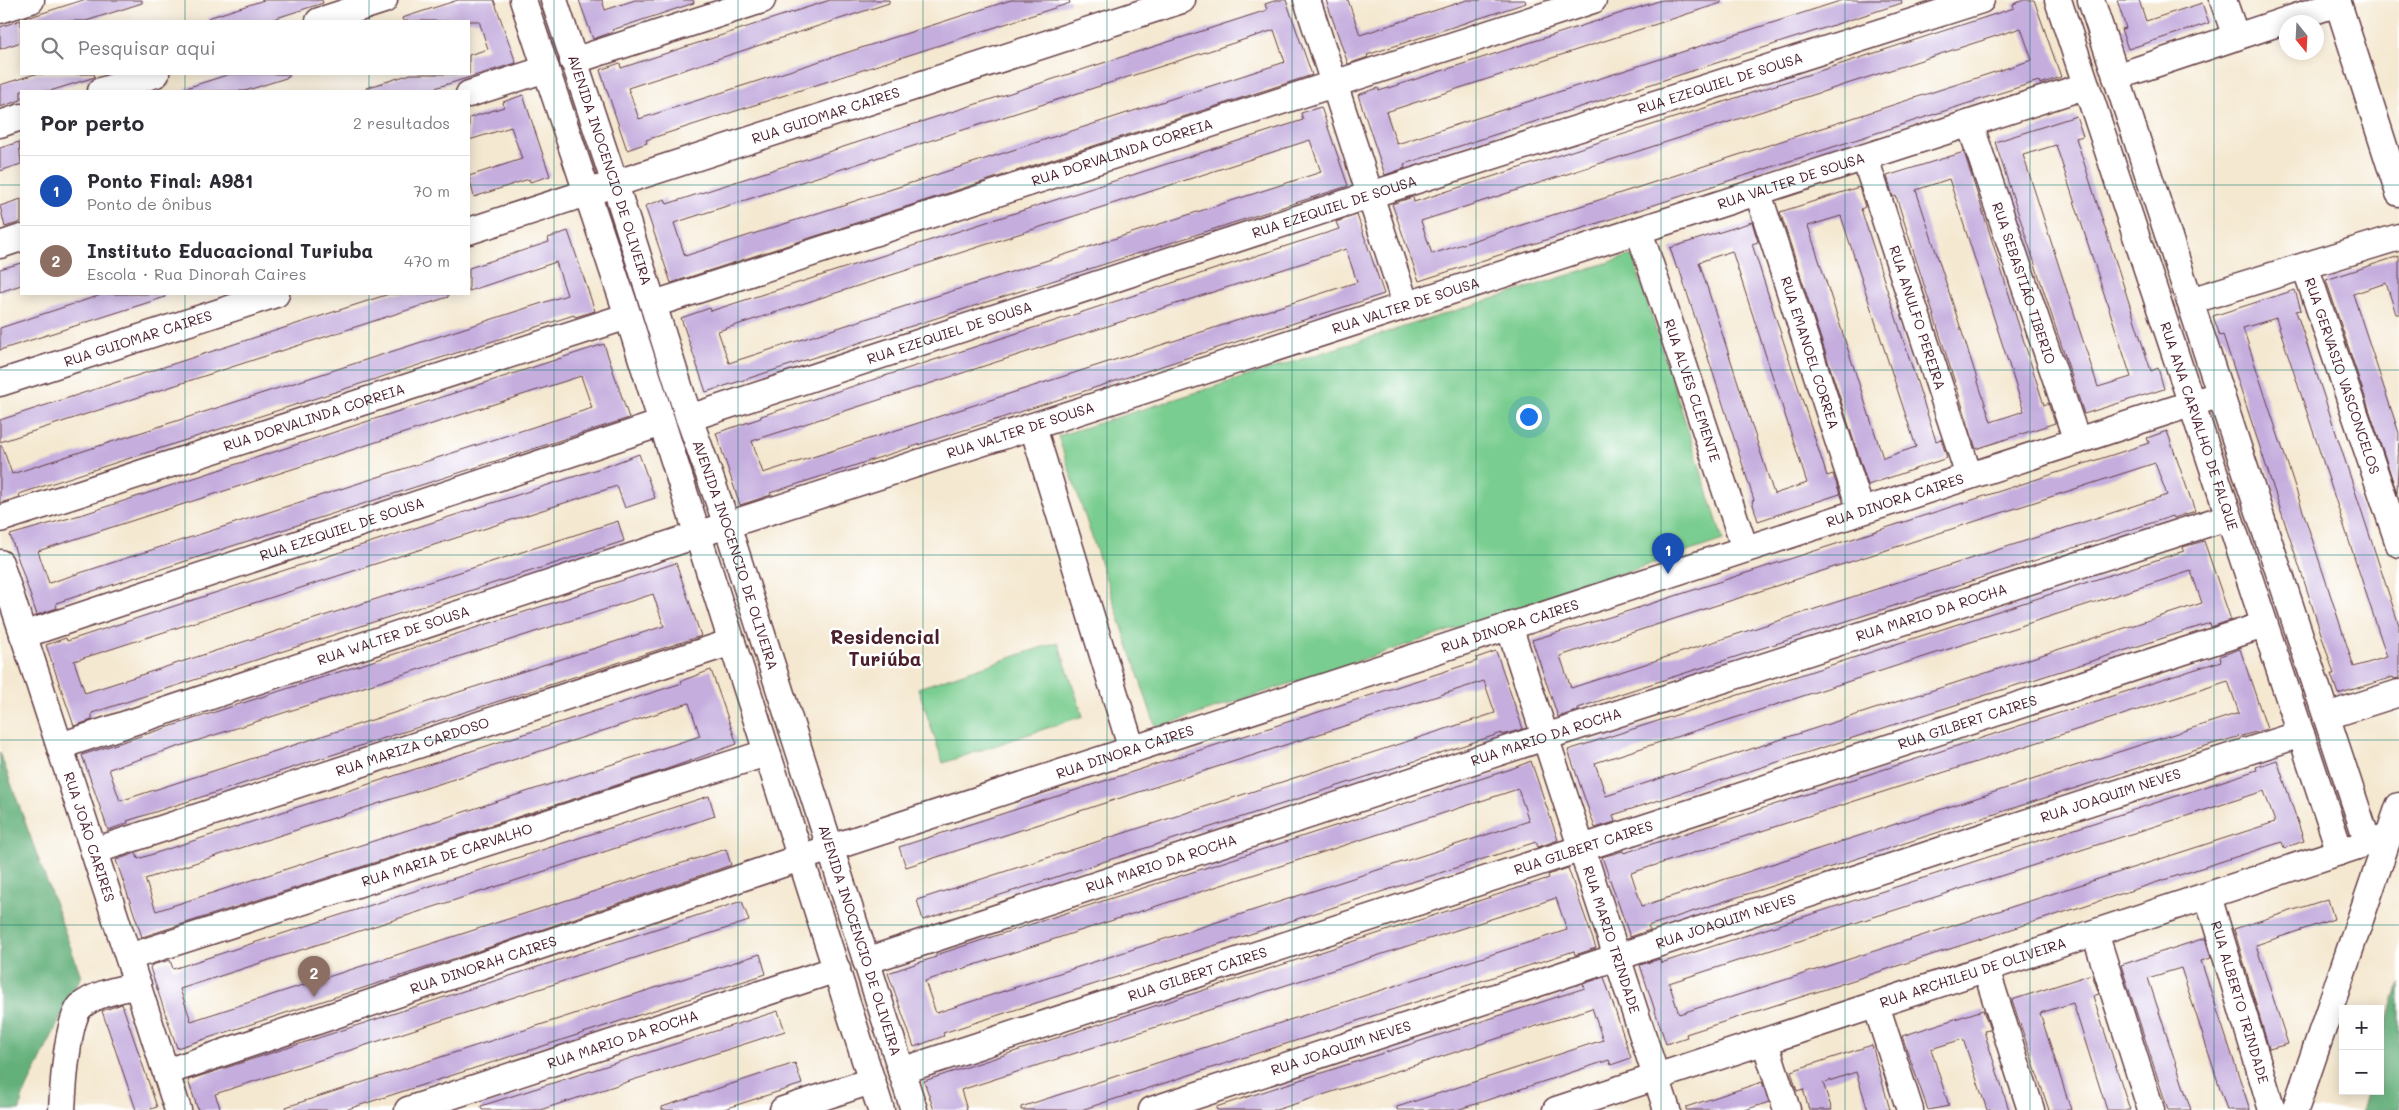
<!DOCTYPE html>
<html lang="pt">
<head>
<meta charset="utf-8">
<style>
  :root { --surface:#fff; --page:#f2f2f3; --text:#2b2b33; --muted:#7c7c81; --line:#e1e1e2; --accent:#b45309 }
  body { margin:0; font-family:Mali,sans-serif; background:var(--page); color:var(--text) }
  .controls { position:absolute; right:15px; bottom:15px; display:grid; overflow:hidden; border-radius:0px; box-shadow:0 2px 12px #0003 }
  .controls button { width:45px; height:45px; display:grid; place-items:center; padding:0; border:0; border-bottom:1px solid var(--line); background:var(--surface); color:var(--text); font:25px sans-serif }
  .compass { position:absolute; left:2279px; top:15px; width:45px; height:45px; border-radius:50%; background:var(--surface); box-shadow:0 2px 12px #0003; rotate:162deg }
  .you { position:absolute; left:1528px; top:416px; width:18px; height:18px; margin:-12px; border:4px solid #fff; border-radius:50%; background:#1a73e8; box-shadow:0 0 0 8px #1a73e833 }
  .badge { display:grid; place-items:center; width:32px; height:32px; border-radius:50%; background:var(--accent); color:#fff; font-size:16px; font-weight:700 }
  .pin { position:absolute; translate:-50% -41px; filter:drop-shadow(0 1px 2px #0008) }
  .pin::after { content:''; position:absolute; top:26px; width:18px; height:15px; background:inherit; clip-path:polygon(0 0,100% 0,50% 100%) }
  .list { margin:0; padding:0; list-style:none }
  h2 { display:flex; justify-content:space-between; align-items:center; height:65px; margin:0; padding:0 20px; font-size:21px }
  h2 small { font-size:16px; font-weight:400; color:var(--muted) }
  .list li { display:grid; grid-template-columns:32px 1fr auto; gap:15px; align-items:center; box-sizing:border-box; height:70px; padding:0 20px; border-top:1px solid var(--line) }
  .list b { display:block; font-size:19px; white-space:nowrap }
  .list p { margin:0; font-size:16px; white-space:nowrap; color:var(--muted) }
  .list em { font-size:16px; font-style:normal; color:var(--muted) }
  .icon { flex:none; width:28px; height:28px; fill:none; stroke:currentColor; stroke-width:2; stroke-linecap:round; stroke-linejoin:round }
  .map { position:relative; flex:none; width:2399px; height:1110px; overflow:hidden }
  .search { position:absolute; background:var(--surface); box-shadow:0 2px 12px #0003; left:20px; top:20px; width:450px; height:55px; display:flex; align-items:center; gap:12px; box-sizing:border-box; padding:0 18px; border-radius:0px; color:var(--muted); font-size:19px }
  .panel { position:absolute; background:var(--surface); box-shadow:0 2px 12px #0003; left:20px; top:90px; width:450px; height:205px; border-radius:0px }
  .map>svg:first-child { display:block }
</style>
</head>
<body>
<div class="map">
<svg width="2399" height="1110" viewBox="0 0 2399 1110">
  <rect width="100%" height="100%" fill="#fff"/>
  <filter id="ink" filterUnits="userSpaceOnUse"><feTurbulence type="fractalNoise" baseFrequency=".02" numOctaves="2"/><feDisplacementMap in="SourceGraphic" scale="10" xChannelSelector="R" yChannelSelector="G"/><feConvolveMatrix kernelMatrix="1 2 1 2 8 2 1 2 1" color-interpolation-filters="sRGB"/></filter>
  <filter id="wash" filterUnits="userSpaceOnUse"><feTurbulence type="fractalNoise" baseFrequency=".0096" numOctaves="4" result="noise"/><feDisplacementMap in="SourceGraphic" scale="20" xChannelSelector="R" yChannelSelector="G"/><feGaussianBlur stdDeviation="1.12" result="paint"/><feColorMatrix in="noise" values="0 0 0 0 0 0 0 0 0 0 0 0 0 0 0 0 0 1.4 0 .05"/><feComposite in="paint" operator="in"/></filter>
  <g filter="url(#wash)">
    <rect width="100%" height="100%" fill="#f4e8d0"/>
    <path fill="#7acd90" stroke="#62765e" d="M1632 255 1723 540 1156 728 1058 436Z
      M1058 642 1083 716 943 763 918 688Z"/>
    <path fill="#63b07a" stroke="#566852" d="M0 753 81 976 22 1098 20 1110H0Z
      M2399 983V1110H2361L2367 1091H2380V1046Z"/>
    <g id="blocks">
      <path fill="#c5adde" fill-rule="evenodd" d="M83 0H142V3L86 21H28L27 18Z
        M264 0H322L323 3 267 21H208V18Z
        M458 0H494L516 63 425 91H367L366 88 411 74H469V55L488 49 479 21H403L402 18Z
        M579 0H602L605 10 635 0H693L694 3 612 30 613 32 593 39Z
        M830 0H889V3L628 88 639 119 1011 0H1069L1070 3 646 140 647 143 627 150 600 70 620 63 621 68Z
        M1277 0H1286L1312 75 671 283 645 206 665 199 667 204 1267 10 1265 4ZM1274 30 1285 62 685 256 674 223Z
        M1326 0H1348L1360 35 1467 0H1525L1526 3 1367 55 1368 57 1348 64Z
        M1662 0H1721V3L1386 112 1397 144 1843 0H1901L1902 3 1404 164 1405 168 1385 175 1358 95 1378 88 1379 91Z
        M2024 0H2034L2061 77 2040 84 2039 81 2000 93 1419 281 1392 204 1413 197 1414 202 2014 8 2013 4ZM2021 28 2032 60 1432 254 1421 221Z
        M2117 0H2139L2146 21 2202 3 2209 23 2128 49 2121 29 2126 28Z
        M21 20V42L0 49V27Z
        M35 74H94L95 77 50 91H21V100L0 107V85Z
        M230 74H289V77L245 91H186V88Z
        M523 95 550 176 530 182 529 179 474 197 469 176 522 159 511 127 469 140V118L504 107 503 102Z
        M1321 107 1348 186 706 392 681 318 710 308 711 311 1303 120 1301 113ZM1310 140 1321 172 729 363 718 331Z
        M2076 116 2083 136 2076 138 2151 371 2158 368 2164 389 2084 414 1995 142ZM2056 145 2131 377 2098 387 2023 155Z
        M19 142 21 164 0 171V148Z
        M1964 152 2044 405 2048 403 2055 423 1976 449 1896 196 1893 197 1887 176ZM1949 179 2024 411 1991 422 1916 190Z
        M1859 187 1865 207 1861 209 1936 441 1941 439 1947 458 1868 485 1780 212ZM1841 216 1916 447 1883 458 1808 226Z
        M21 199V222L5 227 0 206Z
        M1357 215 1384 294 770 493 771 495 740 505 716 433 761 418V416L1339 229 1336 222ZM1346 249 1357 282 763 473 752 441Z
        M1752 222 1758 242 1752 244 1791 365 1827 476 1833 474 1840 494 1758 521 1752 501 1754 500 1679 268 1677 269 1670 248ZM1732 251 1807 483 1774 494 1699 262Z
        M568 231 595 311 575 317 574 315 124 460 19 494 20 497 0 503V446H2L12 474 567 295 556 262 469 291V268L549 242 548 238Z
        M2399 256V314H2396L2386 283 2353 294 2399 433 2397 493 2326 280Z
        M21 263V285L0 292V269Z
        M2295 290 2301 310 2296 311 2399 625V678L2394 679 2393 677 2338 694 2331 674H2334L2306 587 2223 335 2220 336 2213 316ZM2276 318 2387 657 2354 667 2243 328Z
        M104 294H164L165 297 0 350V328Z
        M389 294H448V297L0 442V420Z
        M604 344 629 418 56 603 57 608 37 615 10 535 87 513ZM581 376 592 408 49 583 38 551Z
        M2167 431 2195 511 2174 518 2173 516 1620 694 1578 708 1579 710 1558 717 1532 640 1613 616 2149 443 2147 438ZM2155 463 2167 495 1571 688 1560 656Z
        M639 454 655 498 625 508 617 486 74 661 85 693 618 521 624 541 92 713V720L74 726 46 645 66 638 67 641 319 559 610 465Z
        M2204 541 2231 620 2211 627 2210 623 1613 815 1615 822 1595 828 1568 750 2184 551 2183 547ZM2191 571 2202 603 1606 796 1595 763Z
        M676 563 701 636 127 821 128 823 108 830 82 755ZM653 594 664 626 120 801 109 769Z
        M2240 649 2267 729 2212 744 1648 926 1650 930 1630 937 1602 857 1623 851 1624 853 2221 661 2220 656ZM2228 681 2239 713 1642 906 1631 873Z
        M1496 651 1523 729 1502 735V733L923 920 917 900 1495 713 1484 681 906 867 899 847 1477 661 1476 658Z
        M711 670 737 744 667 769 142 937 116 860 136 853 138 859 174 847 682 683 681 681ZM689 703 700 736 156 911 145 879Z
        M2277 760 2304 841 2284 848 2282 842 1686 1034 1687 1037 1666 1044 1640 965 1660 959 1661 963 2257 770 2256 767ZM2264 791 2275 822 1679 1014 1669 983Z
        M1531 761 1558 840 1538 847 1536 842 943 1033 944 1036 914 1047 888 973 936 957V955L1511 769ZM1518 789 1529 821 936 1013 925 981Z
        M709 796 715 816 180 989 191 1021 726 849 731 865 478 951 177 1048 150 968 152 965 170 960 173 969Z
        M1568 868 1596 948 1575 955 1574 951 1081 1110H1021V1107L1567 930 1556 898 961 1090 967 1110H934L924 1081 1549 878 1548 875Z
        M2328 899 2334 919 2256 945 2288 1044 2269 1049 2234 929Z
        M742 901 749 921 215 1094 221 1110H198L188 1080Z
        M2205 938 2211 958 2201 961 2250 1110H2227L2181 968 2148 978 2191 1110H2168L2121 965Z
        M760 954 766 974 345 1110H286V1107Z
        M2092 974 2099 994 2093 996 2130 1110H2107L2073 1003 2040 1013 2071 1110H2049L2012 1000Z
        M1604 977 1631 1058 1611 1065 1609 1060 1457 1110H1397V1107L1603 1040 1592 1008 1276 1110H1217L1216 1107 1585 988 1583 984Z
        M122 1004 157 1107 148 1110H136L102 1011Z
        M1983 1010 1990 1030 1984 1031 2009 1110H1987L1963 1039 1931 1049 1949 1106 1928 1110 1902 1036Z
        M778 1011 785 1031 540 1110H482L481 1106Z
        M1872 1045 1890 1110H1868L1856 1072 1823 1083 1832 1110H1809L1803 1089 1797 1091 1791 1071Z
        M795 1063 802 1084 721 1110H662V1107Z
        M1762 1082 1769 1102 1745 1110H1686V1107Z"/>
    </g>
  </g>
  <g filter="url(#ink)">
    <use href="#blocks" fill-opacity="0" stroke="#643d44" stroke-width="1"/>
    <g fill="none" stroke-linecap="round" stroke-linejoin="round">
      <g stroke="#643d44" stroke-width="29">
        <g id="minor">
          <path d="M523 0 628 316 881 1110"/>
          <path id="s1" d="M554 0 615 184 689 418 727 525 914 1110"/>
          <path d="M1307 0 1406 306"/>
          <path id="s2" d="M2058 0 2340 852"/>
          <path d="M2091 0 2368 843"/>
          <path d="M2223 0 2236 37"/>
          <path d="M2337 0 2399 193"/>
          <path d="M0 10 31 0"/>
          <path d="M319 21 384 0"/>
          <path d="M573 61 762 0"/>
          <path d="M2116 77 2338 3"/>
          <path d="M101 91 156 74"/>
          <path d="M469 94 546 69"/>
          <path d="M0 124 21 117"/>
          <path id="s3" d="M1970 124 2077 441"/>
          <path id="s4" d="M1865 158 1969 476"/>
          <path id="s5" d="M1758 193 1861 511"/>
          <path id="s6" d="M469 231 1182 0"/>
          <path id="s7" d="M1639 231 1745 549"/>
          <path d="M0 245 21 238"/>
          <path id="s8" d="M2305 266 2399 544"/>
          <path d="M2190 301 2399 237"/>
          <path id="s9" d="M654 304 1593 0"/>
          <path id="s10" d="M0 383 276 294"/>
          <path id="s11" d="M689 418 1370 195 1981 0"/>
          <path d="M1033 427 1132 750"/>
          <path id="s12" d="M0 519 628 316"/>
          <path id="s13" d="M0 563 178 1110"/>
          <path id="s14" d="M1509 626 1667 1110"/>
          <path id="s15" d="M23 635 662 423"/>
          <path d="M2327 716 2399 693"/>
          <path id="s16" d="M60 746 727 525 2085 86"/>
          <path id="s17" d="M94 851 732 642"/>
          <path id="s18" d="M2208 896 2272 1110"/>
          <path d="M2095 933 2151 1110"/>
          <path id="s19" d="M129 957 766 753"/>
          <path id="s20" d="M866 961 1545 737 2228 517"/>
          <path d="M1986 969 2031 1110"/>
          <path d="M1876 1005 1910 1110"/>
          <path d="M1765 1042 1787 1110"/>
          <path id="s21" d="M901 1071 2264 625"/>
          <path id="s22" d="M166 1072 800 858 2221 394"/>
          <path d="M62 1110C63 1090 67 1017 81 1006 97 993 118 990 138 985"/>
          <path id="s23" d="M408 1110 837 969"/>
          <path d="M783 1110 871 1081"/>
          <path id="s24" d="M1152 1110 1985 836 2301 734"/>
          <path id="s25" d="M1556 1110 2388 836"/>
          <path d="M2295 1110 2399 806"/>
        </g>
      </g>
      <use href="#minor" stroke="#fff" stroke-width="26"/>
    </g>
  </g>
  <path fill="none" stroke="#0f766e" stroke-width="1" stroke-opacity="0.55" d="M185 0V21M369 0V21M554 0V1110M738 0V1110M923 0V1110M1107 0V1110M1292 0V1110M1476 0V1110M1661 0V1110M1845 0V1110M2030 0V1110M2214 0V1110M185 74V91M369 74V91M0 185H21M469 185H2399M185 294V1110M369 294V1110M0 370H2399M0 555H2399M0 740H2399M0 925H2399"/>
  <g text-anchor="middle" stroke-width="5" stroke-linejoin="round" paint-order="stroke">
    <g font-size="14" fill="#4a1f2b" stroke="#fff">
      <text dy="5" stroke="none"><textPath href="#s11" startOffset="1084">RUA EZEQUIEL DE SOUSA</textPath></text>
      <text dy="5" stroke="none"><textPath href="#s6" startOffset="375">RUA GUIOMAR CAIRES</textPath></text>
      <text dy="5" stroke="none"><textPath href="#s9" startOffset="492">RUA DORVALINDA CORREIA</textPath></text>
      <text dy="5" stroke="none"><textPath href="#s1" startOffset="179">AVENIDA INOCENCIO DE OLIVEIRA</textPath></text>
      <text dy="5" stroke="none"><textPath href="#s16" startOffset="1821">RUA VALTER DE SOUSA</textPath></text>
      <text dy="5" stroke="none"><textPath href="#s11" startOffset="679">RUA EZEQUIEL DE SOUSA</textPath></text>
      <text dy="5" stroke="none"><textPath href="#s3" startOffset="168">RUA SEBASTIÃO TIBERIO</textPath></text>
      <text dy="5" stroke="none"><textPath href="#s16" startOffset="1416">RUA VALTER DE SOUSA</textPath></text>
      <text dy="5" stroke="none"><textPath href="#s4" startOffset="168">RUA ANULFO PEREIRA</textPath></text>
      <text dy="5" stroke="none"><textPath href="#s11" startOffset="274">RUA EZEQUIEL DE SOUSA</textPath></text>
      <text dy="5" stroke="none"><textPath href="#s10" startOffset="145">RUA GUIOMAR CAIRES</textPath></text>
      <text dy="5" stroke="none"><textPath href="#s5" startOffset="168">RUA EMANOEL CORREA</textPath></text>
      <text dy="5" stroke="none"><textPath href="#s8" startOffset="116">RUA GERVASIO VASCONCELOS</textPath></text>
      <text dy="5" stroke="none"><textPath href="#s7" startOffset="168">RUA ALVES CLEMENTE</textPath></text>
      <text dy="5" stroke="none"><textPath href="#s12" startOffset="330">RUA DORVALINDA CORREIA</textPath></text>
      <text dy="5" stroke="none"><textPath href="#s2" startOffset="449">RUA ANA CARVALHO DE FALQUE</textPath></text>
      <text dy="5" stroke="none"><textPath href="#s16" startOffset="1011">RUA VALTER DE SOUSA</textPath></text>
      <text dy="5" stroke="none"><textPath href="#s22" startOffset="1821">RUA DINORA CAIRES</textPath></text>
      <text dy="5" stroke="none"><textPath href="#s15" startOffset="336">RUA EZEQUIEL DE SOUSA</textPath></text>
      <text dy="5" stroke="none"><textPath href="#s1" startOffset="584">AVENIDA INOCENCIO DE OLIVEIRA</textPath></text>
      <text dy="5" stroke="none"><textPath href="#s20" startOffset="1121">RUA MARIO DA ROCHA</textPath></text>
      <text dy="5" stroke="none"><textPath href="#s22" startOffset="1416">RUA DINORA CAIRES</textPath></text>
      <text dy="5" stroke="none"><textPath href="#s16" startOffset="351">RUA WALTER DE SOUSA</textPath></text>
      <text dy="5" stroke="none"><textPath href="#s21" startOffset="1122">RUA GILBERT CAIRES</textPath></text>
      <text dy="5" stroke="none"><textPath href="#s20" startOffset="716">RUA MARIO DA ROCHA</textPath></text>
      <text dy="5" stroke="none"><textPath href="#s17" startOffset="335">RUA MARIZA CARDOSO</textPath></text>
      <text dy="5" stroke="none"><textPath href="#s22" startOffset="1011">RUA DINORA CAIRES</textPath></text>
      <text dy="5" stroke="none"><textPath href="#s24" startOffset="1009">RUA JOAQUIM NEVES</textPath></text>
      <text dy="5" stroke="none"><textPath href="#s13" startOffset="288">RUA JOÃO CARIRES</textPath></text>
      <text dy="5" stroke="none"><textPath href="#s21" startOffset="718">RUA GILBERT CAIRES</textPath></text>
      <text dy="5" stroke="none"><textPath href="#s19" startOffset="334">RUA MARIA DE CARVALHO</textPath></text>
      <text dy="5" stroke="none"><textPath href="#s20" startOffset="311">RUA MARIO DA ROCHA</textPath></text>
      <text dy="5" stroke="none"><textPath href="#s24" startOffset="604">RUA JOAQUIM NEVES</textPath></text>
      <text dy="5" stroke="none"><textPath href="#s14" startOffset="330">RUA MARIO TRINDADE</textPath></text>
      <text dy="5" stroke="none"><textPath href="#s1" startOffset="989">AVENIDA INOCENCIO DE OLIVEIRA</textPath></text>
      <text dy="5" stroke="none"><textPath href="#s22" startOffset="335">RUA DINORAH CAIRES</textPath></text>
      <text dy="5" stroke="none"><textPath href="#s25" startOffset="439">RUA ARCHILEU DE OLIVEIRA</textPath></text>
      <text dy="5" stroke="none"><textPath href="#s21" startOffset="312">RUA GILBERT CAIRES</textPath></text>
      <text dy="5" stroke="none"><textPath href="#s18" startOffset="111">RUA ALBERTO TRINDADE</textPath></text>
      <text dy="5" stroke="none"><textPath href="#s23" startOffset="226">RUA MARIO DA ROCHA</textPath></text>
      <text dy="5" stroke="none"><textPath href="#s24" startOffset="199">RUA JOAQUIM NEVES</textPath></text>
    </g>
    <g font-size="19" font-weight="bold" fill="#4a1f2b" stroke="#fff">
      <text x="885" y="644">Residencial<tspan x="885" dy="22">Turiúba</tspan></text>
    </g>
  </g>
</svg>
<div class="controls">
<button>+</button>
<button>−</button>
</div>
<svg class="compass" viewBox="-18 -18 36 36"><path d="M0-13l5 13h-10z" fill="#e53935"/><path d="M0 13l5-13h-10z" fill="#7c7c81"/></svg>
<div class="you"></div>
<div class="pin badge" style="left:1668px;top:574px;background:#1a4fb4">1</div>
<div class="pin badge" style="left:314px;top:997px;background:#8d6e63">2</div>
<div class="search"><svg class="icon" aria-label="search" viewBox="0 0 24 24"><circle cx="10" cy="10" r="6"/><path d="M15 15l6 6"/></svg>Pesquisar aqui</div>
<section class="panel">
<h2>Por perto<small>2 resultados</small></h2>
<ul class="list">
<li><span class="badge" style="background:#1a4fb4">1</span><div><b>Ponto Final: A981</b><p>Ponto de ônibus</p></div><em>70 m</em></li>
<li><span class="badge" style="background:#8d6e63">2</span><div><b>Instituto Educacional Turiuba</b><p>Escola · Rua Dinorah Caires</p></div><em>470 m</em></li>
</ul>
</section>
</div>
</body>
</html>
